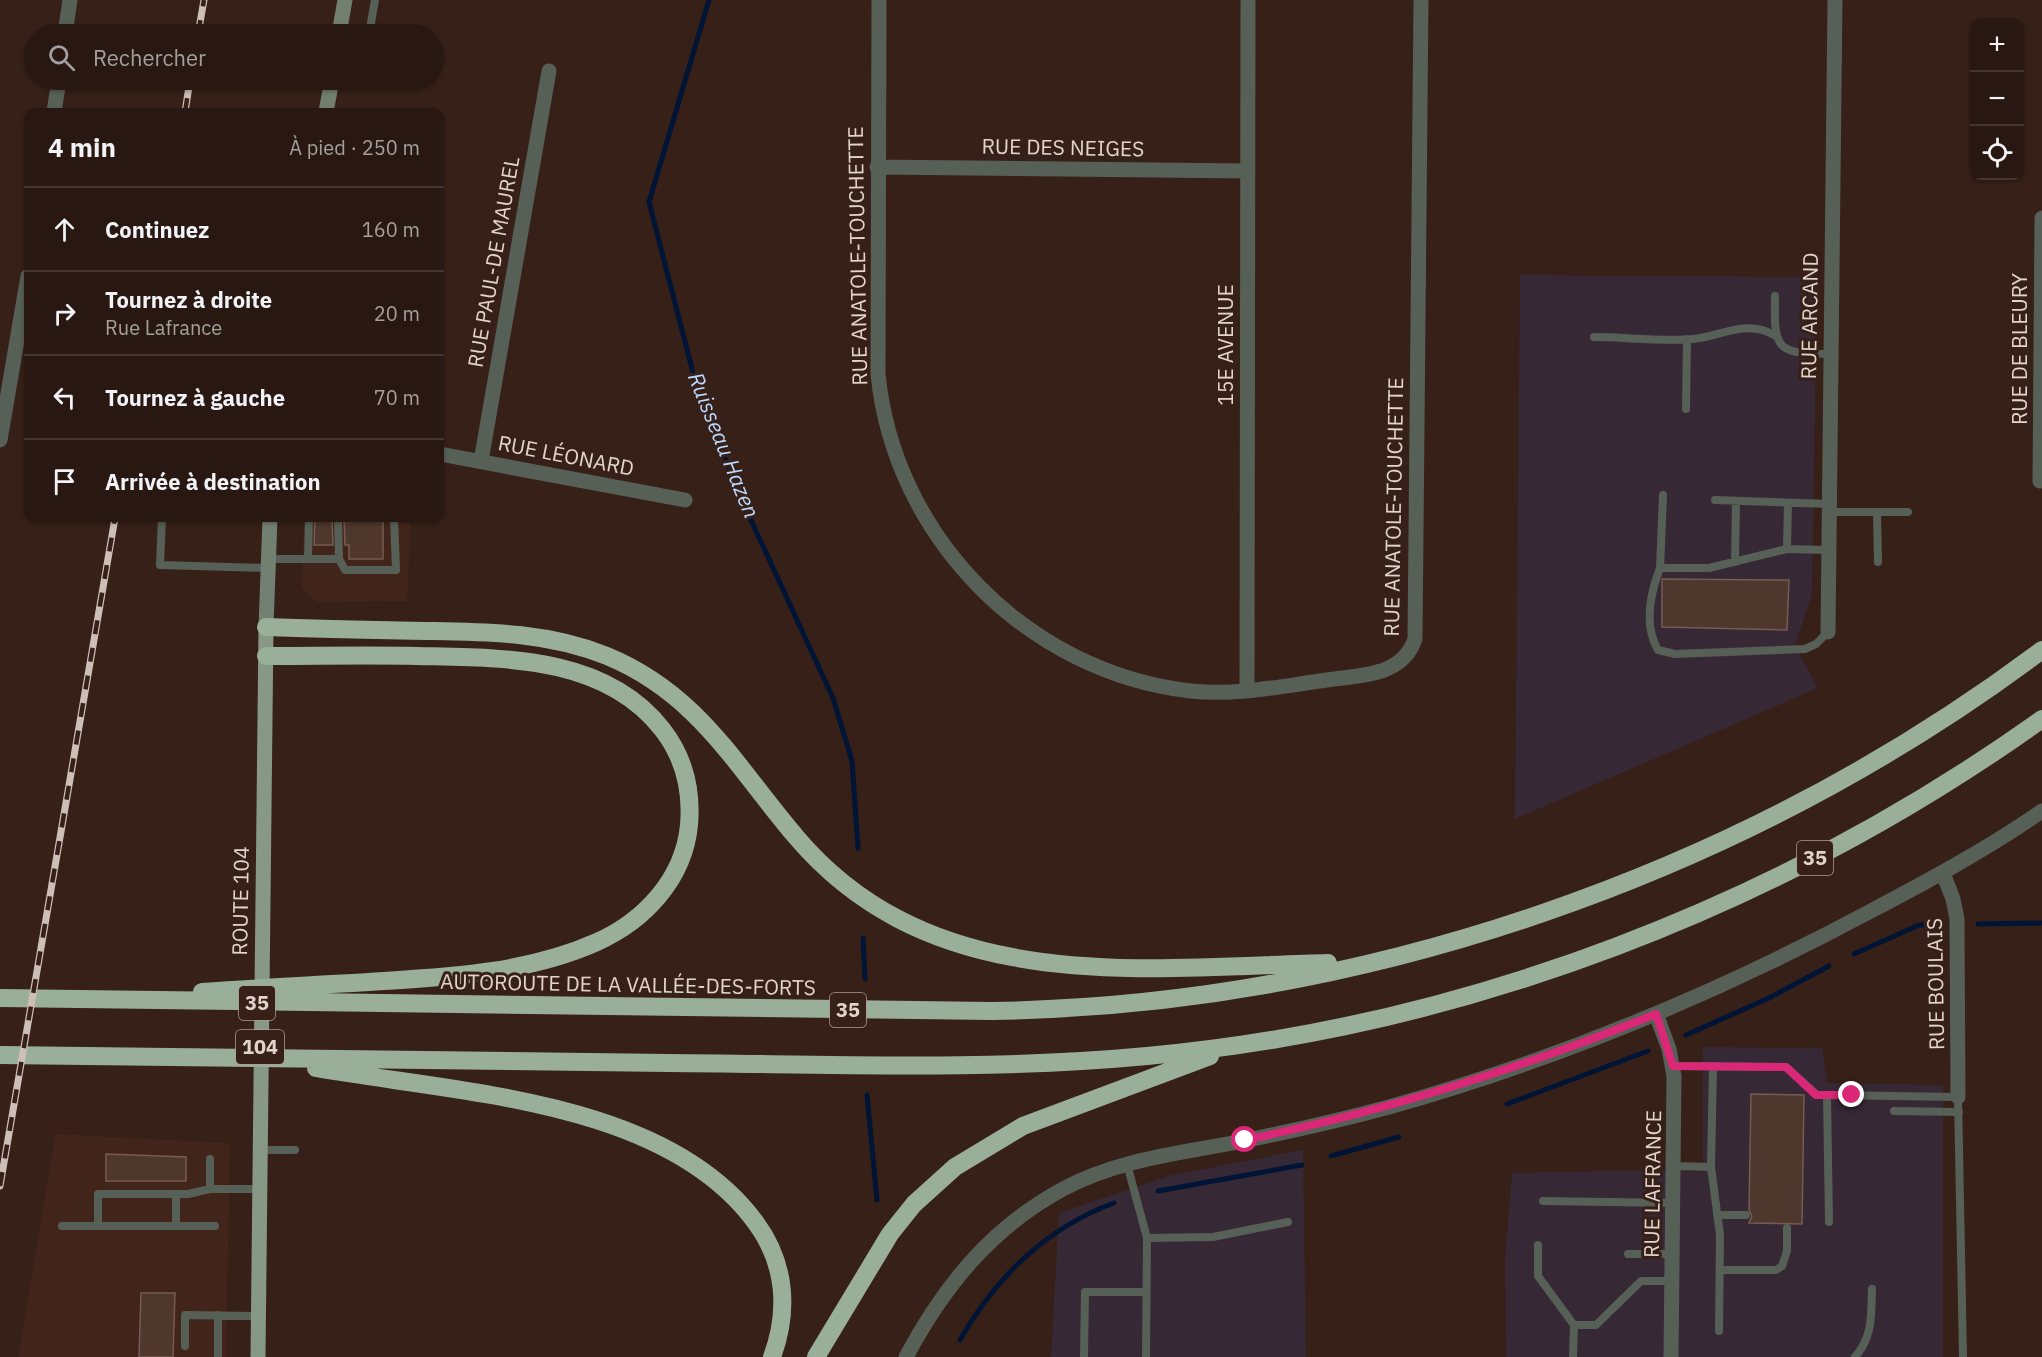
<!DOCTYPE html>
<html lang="fr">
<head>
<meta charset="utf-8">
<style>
  :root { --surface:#281811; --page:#30211a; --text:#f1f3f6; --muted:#a5a09f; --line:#443731 }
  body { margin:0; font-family:"IBM Plex Sans",sans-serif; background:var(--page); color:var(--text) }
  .controls { position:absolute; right:18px; top:18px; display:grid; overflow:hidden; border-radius:12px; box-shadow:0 2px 4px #0004 }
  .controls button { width:54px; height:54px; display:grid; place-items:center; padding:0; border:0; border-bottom:2px solid var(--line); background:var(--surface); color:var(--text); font:30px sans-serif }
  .stop { position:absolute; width:18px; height:18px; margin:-14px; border:4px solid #db2777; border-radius:50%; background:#fff }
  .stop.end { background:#db2777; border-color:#fff; box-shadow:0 2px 6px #0008 }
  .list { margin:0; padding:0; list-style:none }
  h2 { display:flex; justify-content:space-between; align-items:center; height:78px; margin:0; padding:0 24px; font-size:26px }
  h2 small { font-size:20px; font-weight:400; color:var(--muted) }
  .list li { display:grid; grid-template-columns:39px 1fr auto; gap:18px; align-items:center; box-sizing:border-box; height:84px; padding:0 24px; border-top:2px solid var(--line) }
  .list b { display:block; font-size:22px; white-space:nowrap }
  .list p { margin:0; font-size:20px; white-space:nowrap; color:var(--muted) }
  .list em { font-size:20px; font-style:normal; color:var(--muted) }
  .icon { flex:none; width:33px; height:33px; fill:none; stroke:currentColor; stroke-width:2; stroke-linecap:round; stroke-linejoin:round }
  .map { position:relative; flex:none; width:2042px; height:1357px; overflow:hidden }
  .search { position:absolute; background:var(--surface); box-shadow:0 2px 4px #0004; left:24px; top:24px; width:420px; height:66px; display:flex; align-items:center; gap:15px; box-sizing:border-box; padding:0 21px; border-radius:33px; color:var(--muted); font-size:22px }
  .panel { position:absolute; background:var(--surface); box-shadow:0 2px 4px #0004; left:24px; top:108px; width:420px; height:414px; border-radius:12px }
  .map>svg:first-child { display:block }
</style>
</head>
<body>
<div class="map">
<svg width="2042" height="1357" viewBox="0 0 2042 1357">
  <rect width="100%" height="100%" fill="#362017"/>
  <path fill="#42251a" d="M304 518H411L407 601 317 602 302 587Z
    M55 1134 230 1143 226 1357H18Z"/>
  <path fill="#362835" d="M1520 275 1817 277 1812 594 1795 646 1818 688 1515 819Z
    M1703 1047 1822 1048 1827 1083 1943 1085V1357H1506L1505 1257 1512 1173 1645 1170 1703 1172Z
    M1303 1150 1306 1357H1051L1059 1213 1172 1175Z"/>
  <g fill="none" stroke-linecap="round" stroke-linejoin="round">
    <path stroke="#001435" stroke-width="5" d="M709 0 649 202 699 396 750 518 833 698 852 761 858 848
      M1978 924 2042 923
      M863 938 865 979
      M1854 954 1919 925 1937 924
      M1686 1035 1769 998 1829 966
      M867 1095 877 1200
      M1507 1104 1648 1051
      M1331 1156 1399 1137
      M1158 1191 1302 1165
      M960 1340C995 1278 1046 1228 1114 1203"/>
  </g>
  <path fill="#4e372d" stroke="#765c52" stroke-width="1.5" d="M315 518H332L333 545H314Z
    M344 518H383V559H349V545H345Z
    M1662 579 1789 580 1787 630 1662 627Z
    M1751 1094 1804 1095 1802 1224 1749 1223 1752 1216 1749 1210Z
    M106 1154 186 1157V1181H106Z
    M141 1293H175L173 1357H139Z"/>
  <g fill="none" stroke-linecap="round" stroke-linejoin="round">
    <path stroke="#576057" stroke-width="8" d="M341 28 369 34 375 0
      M1775 296C1774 349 1775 354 1831 354
      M1594 337C1626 337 1661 342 1693 339 1722 336 1746 319 1774 335
      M1686 409 1687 339
      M1715 500 1829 504
      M1788 503 1787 549 1829 550
      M1829 512H1908
      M1877 512 1878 562
      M162 518 160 565 268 568
      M1787 549 1709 568H1660C1650 594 1644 626 1658 650L1675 654 1805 649 1816 644 1828 632
      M268 559H308L309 518
      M308 559H339L338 518
      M339 559 345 570H396L394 518
      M1735 562 1736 501
      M1660 568 1663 495
      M1673 1066 1786 1067 1817 1095H1827L1829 1222
      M1827 1095 1958 1097 1963 1357
      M1894 1111 1959 1112
      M260 1150H295
      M210 1159V1189H259
      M1127 1164 1147 1238 1213 1237 1288 1222
      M1674 1166 1711 1167 1713 1066
      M1711 1167 1720 1235 1719 1331
      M210 1189 188 1194H98V1226H215
      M176 1194V1226
      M1543 1201 1673 1203
      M1717 1215H1746
      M62 1226H98
      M1538 1245V1276L1574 1325H1596L1641 1281H1672
      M1628 1254H1673
      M1720 1270H1776L1782 1266 1787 1251V1228
      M185 1346V1315L258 1316
      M218 1357V1315
      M1084 1357 1085 1292H1146
      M1146 1357 1147 1238
      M1573 1357 1574 1325
      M1855 1357C1873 1337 1871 1315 1872 1289"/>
    <path stroke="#576057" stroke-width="15" d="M879 0 878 374C894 537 1028 673 1191 691 1236 696 1282 686 1327 680 1360 675 1402 677 1415 639L1421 0
      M65 34 70 0
      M54 112 59 80
      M877 167 1248 171
      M0 440 28 276
      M440 454 685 500
      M481 461 549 71
      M2040 481 2042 218
      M1828 632 1835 0
      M1247 690 1248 0
      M1943 873 1953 899 1957 919 1958 1097
      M1656 1014 1669 1049 1674 1076 1671 1357
      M906 1357C944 1286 991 1228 1063 1189 1118 1159 1182 1153 1243 1141 1292 1131 1341 1120 1389 1107 1556 1060 1716 994 1869 912 1928 881 1987 849 2042 811"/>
    <path stroke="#728072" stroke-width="15" d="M339 34 345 0
      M326 112 332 80
      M266 627 270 518"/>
    <path stroke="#879887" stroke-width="15" d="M258 1357 266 627"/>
    <path stroke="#9aaf9a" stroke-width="18" d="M266 627C320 629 373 630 426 631 488 632 548 632 607 656 699 694 736 767 797 838 933 997 1141 968 1328 963
      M202 992C258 988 313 985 369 982 446 977 525 974 597 942 644 921 684 879 689 825 692 790 684 757 662 729 604 655 502 658 417 656 367 655 317 656 266 656
      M0 998 992 1011C1366 1005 1743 874 2042 650
      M0 1055C223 1058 446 1061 669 1063 828 1064 989 1071 1147 1056 1466 1027 1782 905 2042 719
      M316 1068C456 1093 666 1099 756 1223 786 1264 789 1311 772 1357
      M816 1357 890 1234 914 1204 955 1167 1023 1126 1210 1056"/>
    <g stroke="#cebeb8" stroke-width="7">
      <path id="rail" d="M198 34 204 0
        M185 112 190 80
        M0 1186 115 518"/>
    </g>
    <use href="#rail" stroke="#362017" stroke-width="4.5" stroke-dasharray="14" stroke-linecap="butt"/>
  </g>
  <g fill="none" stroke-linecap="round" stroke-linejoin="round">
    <path stroke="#db2777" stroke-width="8" d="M1245 1140C1387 1111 1522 1068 1656 1014L1673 1066 1786 1067 1816 1095H1852"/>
  </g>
  <g text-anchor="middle" stroke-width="6" stroke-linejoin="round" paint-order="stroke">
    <g fill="#362017" stroke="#ae9d96" stroke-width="1.5">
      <rect x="1797" y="841" width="36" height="34" rx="4.5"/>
      <rect x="239" y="986" width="36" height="34" rx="4.5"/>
      <rect x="830" y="993" width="36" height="34" rx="4.5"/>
      <rect x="236" y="1030" width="48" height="34" rx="4.5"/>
    </g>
    <g font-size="20" font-weight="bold" fill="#e2d3cd">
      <text x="1815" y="865">35</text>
      <text x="257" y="1010">35</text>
      <text x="848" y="1017">35</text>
      <text x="260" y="1054">104</text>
    </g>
    <g font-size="21" fill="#e2d3cd" stroke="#362017">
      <text transform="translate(1063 148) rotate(1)" y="7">RUE DES NEIGES</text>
      <text transform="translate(858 256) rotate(-91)" y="7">RUE ANATOLE-TOUCHETTE</text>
      <text transform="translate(494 262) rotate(-80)" y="7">RUE PAUL-DE MAUREL</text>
      <text transform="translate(1810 316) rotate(-89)" y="7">RUE ARCAND</text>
      <text transform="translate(1226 345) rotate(-90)" y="7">15E AVENUE</text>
      <text transform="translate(2020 349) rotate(-90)" y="7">RUE DE BLEURY</text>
      <text transform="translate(566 456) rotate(11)" y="7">RUE LÉONARD</text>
      <text transform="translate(1394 507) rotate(-89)" y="7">RUE ANATOLE-TOUCHETTE</text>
      <text transform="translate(241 901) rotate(-89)" y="7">ROUTE 104</text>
      <text transform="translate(1936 984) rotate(-91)" y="7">RUE BOULAIS</text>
      <text transform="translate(628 985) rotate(1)" y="7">AUTOROUTE DE LA VALLÉE-DES-FORTS</text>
      <text transform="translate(1653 1184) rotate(-89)" y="7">RUE LAFRANCE</text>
    </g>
    <g font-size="22" font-style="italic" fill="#bbd8fe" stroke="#362017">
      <text transform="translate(724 445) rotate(68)" y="8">Ruisseau Hazen</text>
    </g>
  </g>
</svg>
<div class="controls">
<button>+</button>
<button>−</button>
<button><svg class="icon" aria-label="locate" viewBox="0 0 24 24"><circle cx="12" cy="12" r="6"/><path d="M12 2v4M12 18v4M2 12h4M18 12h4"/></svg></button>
</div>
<div class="stop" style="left:1245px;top:1140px"></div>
<div class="stop end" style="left:1852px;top:1095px"></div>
<div class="search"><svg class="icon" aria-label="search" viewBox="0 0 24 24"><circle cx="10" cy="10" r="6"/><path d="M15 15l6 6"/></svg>Rechercher</div>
<section class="panel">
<h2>4 min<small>À pied · 250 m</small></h2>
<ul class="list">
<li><svg class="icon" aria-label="ahead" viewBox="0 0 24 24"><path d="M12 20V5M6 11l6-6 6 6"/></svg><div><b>Continuez</b></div><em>160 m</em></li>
<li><svg class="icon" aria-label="right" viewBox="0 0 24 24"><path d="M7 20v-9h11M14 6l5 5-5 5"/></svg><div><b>Tournez à droite</b><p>Rue Lafrance</p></div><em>20 m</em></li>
<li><svg class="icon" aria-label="left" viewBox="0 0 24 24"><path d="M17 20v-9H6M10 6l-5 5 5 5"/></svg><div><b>Tournez à gauche</b></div><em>70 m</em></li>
<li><svg class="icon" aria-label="arrive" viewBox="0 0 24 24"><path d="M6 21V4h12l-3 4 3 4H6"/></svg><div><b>Arrivée à destination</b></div></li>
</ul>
</section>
</div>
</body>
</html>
